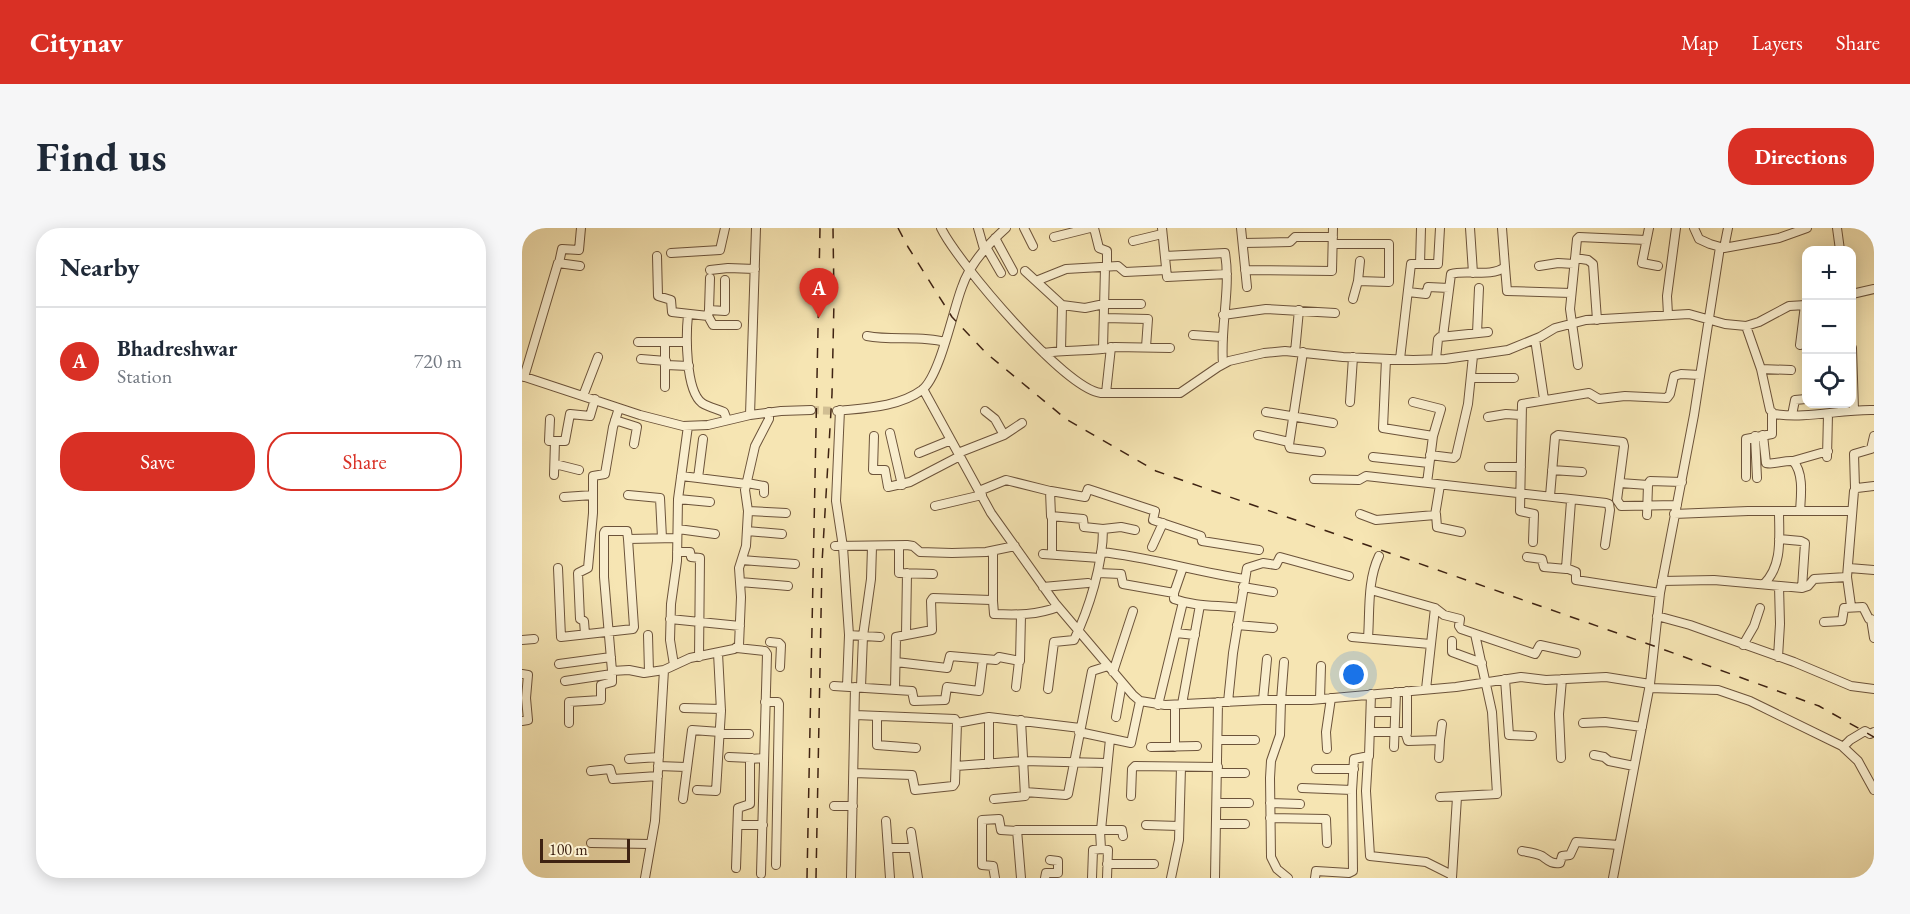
<!DOCTYPE html>
<html lang="en">
<head>
<meta charset="utf-8">
<style>
  :root { --surface:#fff; --page:#f6f6f7; --text:#1f2937; --muted:#747a83; --line:#e0e1e3; --accent:#d93025 }
  body { margin:0; font-family:"EB Garamond",serif; background:var(--page); color:var(--text) }
  .controls { position:absolute; right:18px; top:18px; display:grid; overflow:hidden; border-radius:12px; box-shadow:0 3px 15px #0003 }
  .controls button { width:54px; height:54px; display:grid; place-items:center; padding:0; border:0; border-bottom:2px solid var(--line); background:var(--surface); color:var(--text); font:30px sans-serif }
  .scale { position:absolute; left:18px; bottom:15px; width:90px; box-sizing:border-box; padding-left:6px; border:3px solid #3e2212; border-top:0; font-size:16px; line-height:21px; white-space:nowrap; color:#3e2212; -webkit-text-stroke:4px #f9eece; paint-order:stroke }
  .you { position:absolute; left:832px; top:447px; width:21px; height:21px; margin:-15px; border:4px solid #fff; border-radius:50%; background:#1a73e8; box-shadow:0 0 0 9px #1a73e833 }
  .badge { display:grid; place-items:center; width:39px; height:39px; border-radius:50%; background:var(--accent); color:#fff; font-size:20px; font-weight:700 }
  .pin { position:absolute; translate:-50% -50px; filter:drop-shadow(0 2px 3px #0008) }
  .pin::after { content:''; position:absolute; top:32px; width:21px; height:18px; background:inherit; clip-path:polygon(0 0,100% 0,50% 100%) }
  .list { margin:0; padding:0; list-style:none }
  h2 { display:flex; justify-content:space-between; align-items:center; height:78px; margin:0; padding:0 24px; font-size:26px }
  h2 small { font-size:20px; font-weight:400; color:var(--muted) }
  .list li { display:grid; grid-template-columns:39px 1fr auto; gap:18px; align-items:center; box-sizing:border-box; height:108px; padding:0 24px; border-top:2px solid var(--line) }
  .list b { display:block; font-size:22px; white-space:nowrap }
  .list p { margin:0; font-size:20px; white-space:nowrap; color:var(--muted) }
  .list em { font-size:20px; font-style:normal; color:var(--muted) }
  .actions { display:flex; gap:12px; padding:18px 24px }
  .actions a { flex:1; padding:14px 0; border:2px solid var(--accent); border-radius:24px; text-align:center; font-size:21px; color:var(--accent) }
  .actions .main { background:var(--accent); color:#fff }
  .icon { flex:none; width:33px; height:33px; fill:none; stroke:currentColor; stroke-width:2; stroke-linecap:round; stroke-linejoin:round }
  .map { position:relative; flex:none; width:1352px; height:650px; overflow:hidden; border-radius:24px }
  header { display:flex; align-items:center; gap:36px; box-sizing:border-box; height:84px; padding:0 30px; background:var(--accent); color:#fff }
  header strong { font-size:28px }
  nav { display:flex; gap:33px; margin-inline-start:auto; font-size:21px }
  .intro { display:flex; align-items:center; justify-content:space-between; box-sizing:border-box; height:144px; padding:0 36px }
  h1 { margin:0; font-size:42px }
  .button { padding:15px 27px; border-radius:24px; background:var(--accent); color:#fff; font-size:21px; font-weight:700 }
  main { display:flex; gap:36px; padding:0 36px }
  aside { flex:1; background:var(--surface); border-radius:24px; box-shadow:0 3px 15px #0003 }
  .map>svg:first-child { display:block }
</style>
</head>
<body>
<header>
<strong>Citynav</strong>
<nav><a>Map</a><a>Layers</a><a>Share</a></nav>
</header>
<div class="intro"><h1>Find us</h1><a class="button">Directions</a></div>
<main>
<aside>
<h2>Nearby<small></small></h2>
<ul class="list">
<li><span class="badge">A</span><div><b>Bhadreshwar</b><p>Station</p></div><em>720 m</em></li>
</ul>
<div class="actions"><a class="main">Save</a><a>Share</a></div>
</aside>
<div class="map">
<svg width="1352" height="650" viewBox="0 0 1352 650">
  <rect width="100%" height="100%" fill="#f6e5b3"/>
  <filter id="stains"><feTurbulence type="fractalNoise" baseFrequency=".00333" numOctaves="4"/><feColorMatrix values="0 0 0 0 .2 0 0 0 0 .09 0 0 0 0 .02 0 0 0 .5 -.17"/></filter>
  <radialGradient id="worn" r=".72"><stop offset=".6" stop-color="#630" stop-opacity="0"/><stop offset="1" stop-color="#630" stop-opacity=".3"/></radialGradient>
  <g fill="none" stroke-linecap="round" stroke-linejoin="round">
    <path stroke="#d1be93" stroke-width="8" stroke-dasharray="8 4" stroke-linecap="butt" d="M289 182 315 183"/>
    <g stroke="#6c533a" stroke-width="10">
      <path id="minor" d="M419 0C436 35 543 161 579 165H658L696 139 707 133 742 125 763 123 821 129 891 132 923 131 986 122 1018 109 1033 100 1064 92 1167 86 1203 96 1224 98 1237 94 1267 78 1284 77
        M456 0 462 21
        M502 0 511 18
        M572 0 577 20 585 23V39
        M640 0 645 49 705 46
        M719 0 725 59
        M948 0 951 45
        M1127 0 1120 35 1136 38
        M1172 0 1177 11 1188 16 1202 20 1257 10 1285 0
        M1315 0 1318 22
        M0 1 1 0
        M532 9 568 0
        M473 10 491 43
        M611 13 640 6
        M721 15 768 14 773 9H811
        M811 16H867V54L836 53 831 71
        M464 19 479 45
        M1202 20 1206 0
        M149 25 198 22 203 0
        M135 28 136 68 149 72 150 84 186 88 191 97H215
        M643 28 703 25C709 61 698 99 701 136
        M1053 30 1066 32 1071 36 1075 92
        M37 35 40 21 57 22 59 0
        M898 36 899 0
        M1017 38 1036 35 1052 36
        M983 39 985 63 1049 65
        M188 42 206 40 233 41
        M723 42 810 43 811 0
        M503 43 540 77 539 123
        M514 53 544 41 596 38 603 44 644 42
        M836 53 838 33
        M886 64 904 66 906 59 927 60
        M1330 66 1352 61
        M540 77 563 80 582 76H619
        M187 82 188 50
        M166 87C164 106 163 162 180 175 186 179 195 181 202 184L205 192
        M701 87 744 81 813 85
        M1146 87 1145 68 1154 0
        M186 88 187 82 203 83V52
        M582 90 626 91 624 119
        M1224 98 1239 141 1248 182 1252 186C1286 191 1319 181 1352 182
        M955 105 957 60
        M671 107 700 109
        M345 108C370 113 398 107 423 114
        M921 108 929 46C945 41 968 50 983 39L980 0
        M1013 111 1022 171
        M116 114H164
        M1278 117 1283 77
        M1330 120 1332 182
        M581 121 583 39
        M773 124 777 82
        M781 124 767 217 768 220 799 224
        M522 125C545 121 570 124 593 119L648 120
        M119 131 144 133
        M864 131 861 200 911 208
        M878 131 889 36H916L918 0
        M914 131 916 111 918 109 966 104
        M144 137 167 138
        M1056 137 1048 81 1055 11 1057 9 1124 12
        M1239 141 1269 142
        M0 148 118 187 161 198 186 197 228 187 259 183 289 182
        M2 149 36 35 58 38
        M950 150H992
        M143 159V114
        M401 161 469 285 533 375 611 467 618 473 643 477 741 472H789L934 459 999 449 1024 452 1084 449 1128 456
        M584 165 589 119
        M61 168 76 129
        M828 174 831 129
        M891 174 919 181 911 208 905 255
        M318 182 314 273 321 319 327 407 325 458
        M315 183C343 180 377 179 400 162 418 148 431 82 440 59 448 35 466 16 484 0
        M463 183 473 191 482 207
        M744 184 811 195
        M228 187 234 0
        M1270 187 1273 172 1284 171
        M966 189 984 186 998 187
        M28 191 27 213H43L48 186 68 188 73 171
        M93 192 115 199 112 216
        M368 205 380 257
        M736 207 767 214
        M1241 207 1244 235C1253 237 1262 232 1271 233 1282 245 1279 268 1278 283
        M352 208 351 242H363L366 259 388 254 438 228
        M1233 208 1235 250
        M397 225 429 212
        M436 225 482 207 500 195
        M908 227 932 230 934 228 946 176 951 128
        M851 229 907 235
        M1305 229 1306 186
        M1271 233 1306 223
        M33 236 57 242
        M967 239H999
        M1030 242 1060 244
        M32 247 33 213
        M159 248 176 250 181 211
        M1224 249V211L1250 206V184
        M176 250 224 256
        M792 251 837 252 844 248 1084 275 1087 276 1088 282 1083 317
        M225 255 242 258V265
        M1098 255 1126 257
        M1333 260 1332 226 1349 221 1352 208
        M457 263 484 252 528 263 529 288 561 291 562 299 581 301C581 336 567 381 552 412L532 414 526 461
        M529 263 563 269 566 261 633 283 631 292 679 308 680 313 737 322
        M106 267 138 270 140 310
        M1028 268 1033 209 1036 207 1101 214 1102 218 1095 272 1099 278 1155 277
        M42 269 71 267
        M156 271 188 274
        M1049 273 1044 340 1054 344V352L1138 365
        M413 278 460 267
        M226 283 264 285
        M838 286 854 292 913 287 918 257
        M914 286 915 299 939 304
        M1152 286 1226 283H1330
        M1125 287 1126 257 1128 253 1160 254
        M530 289V326
        M156 301 193 306
        M581 301 599 299 613 302
        M225 303 260 306
        M106 311 105 303H83L82 305V349L90 443 107 442 122 445 142 442
        M1257 311 1279 313 1283 315 1280 360
        M1011 314 1012 286 998 283 1000 176 1067 165 1077 171 1103 168 1145 170 1148 166 1152 148 1159 146 1178 147
        M313 318 385 317 391 318 398 324 430 325 464 324 493 318
        M377 318V345L411 346
        M630 319 641 295
        M471 323V372
        M155 324H168L169 329 178 330 177 429
        M579 324C628 329 674 344 723 351
        M521 326 578 330
        M1005 329 1020 331 1022 339 1044 341
        M220 332 273 336
        M36 340 39 409 111 401 112 399 106 311 155 310
        M1327 340 1352 342
        M576 345 599 346 601 356 652 365V371C674 379 696 377 718 380
        M1140 353 1192 352 1280 360 1286 358 1292 351 1325 349
        M218 354 266 358
        M1242 356C1261 337 1257 309 1257 283
        M521 359 566 355
        M721 359 751 364
        M849 362 913 380 922 387 938 391 937 398 939 401 1013 426 1018 417 1054 425
        M652 365 661 339
        M1329 378 1325 349 1332 263 1335 260 1352 258
        M1135 388 1168 397 1272 434 1329 458 1352 461
        M148 391 218 398
        M1349 391 1352 410
        M1302 394 1320 393 1322 380 1341 379 1347 391 1352 392
        M715 397 751 400
        M654 405 673 407
        M63 406 62 393 58 391 56 345 66 340 71 285V248L83 246 91 199 97 180
        M384 406 385 345
        M126 407 127 444
        M327 407 358 409
        M830 409 908 416
        M846 410C848 384 845 353 857 328
        M0 412 12 411
        M930 413V424L960 435
        M248 414 257 415 259 417 258 439
        M1221 417 1232 398 1238 380
        M215 420 243 423 245 426 239 646
        M1256 429 1258 396 1257 358
        M374 434 425 440 428 428 474 432 477 429 498 433 499 387
        M762 434 759 473 758 507 749 533 748 550 749 629 755 641 766 650
        M37 436 89 429
        M152 437 148 412 149 376 155 333 156 271 166 198
        M591 444 611 383
        M0 446 6 447 4 470 6 492 0 493
        M983 451 987 507 1010 508
        M43 453 90 446 91 444
        M312 458 390 463 392 473 423 472 425 459 457 463 461 431
        M339 459 341 408 349 351 350 319
        M494 459 497 433
        M1127 460 1196 462 1228 473 1320 518 1336 533 1352 562
        M373 461 374 409 410 402 409 373 411 370 469 372 471 373 472 386C495 387 515 387 536 379
        M904 461 913 380
        M798 471 799 438
        M741 472 745 431
        M243 474H256L257 476 254 637
        M706 474 711 425 725 340 741 335 754 337 758 329 827 348
        M660 476 678 377
        M636 477 661 374
        M653 477V519
        M162 480 199 481
        M849 484H873
        M355 488V517L394 520
        M594 489 600 455
        M47 495V474L79 472V457L90 454V446
        M435 495 467 489
        M1061 495 1083 494 1120 499
        M557 504 609 515 618 473
        M848 504H883L886 513 918 512 917 530
        M885 505V463
        M198 506H227
        M696 512H733
        M918 512 920 496
        M629 519 675 518
        M872 519 874 464
        M1321 519 1328 512 1343 503 1348 506 1352 504
        M805 521 804 504 809 470
        M1072 527 1082 529 1087 533 1112 538
        M207 529 229 530
        M846 529 844 563 848 628 904 634 930 647
        M1039 530 1037 486 1040 451
        M107 531 137 529
        M467 536V489L558 500
        M136 538 164 539
        M434 538 501 533 584 535
        M794 541H832
        M69 543 88 541 91 551 136 548
        M332 545 390 547 393 562 431 558 433 555 435 495 433 491 333 487
        M695 545H723
        M780 560 830 562
        M175 562 194 563 199 483 196 425
        M503 564 544 567 546 566 570 443 586 438
        M609 568 610 541 613 538 696 539
        M918 569 975 566 970 484 953 406
        M161 571 170 502 198 504
        M472 571 503 568 499 492
        M695 575H727
        M748 575 778 576
        M312 578H331
        M748 590 804 591 805 615
        M364 593 368 650
        M694 596H723
        M216 597H241
        M624 597 657 598
        M579 602H600L601 608
        M389 604 396 650
        M69 615 128 616
        M366 620H391
        M579 621 586 622 585 650
        M1000 623C1006 624 1014 625 1020 628 1027 633 1029 636 1038 635L1040 628 1048 627 1054 614 1097 617
        M585 636H632
        M214 640 216 580 228 576V531L242 530
        M123 650 133 593 142 442 168 430 212 421 217 417 219 369 217 340 224 318 226 283 223 262 233 218 247 191V184
        M329 650 333 459
        M473 650 471 638 460 637V592L477 591 479 602 495 603
        M499 650 495 602H579L588 511
        M523 650 524 645H536V633L528 632
        M570 650 571 622 579 621 578 603
        M649 650 657 612 659 539
        M693 650 696 474
        M793 650 794 643 827 645 831 643 830 563 832 531 847 528 849 466
        M930 650 935 569
        M1091 650 1128 456 1138 365 1172 187 1198 19"/>
    </g>
    <use href="#minor" stroke="#f9eece" stroke-width="8"/>
    <path stroke="#3e2212" stroke-width="1.5" stroke-dasharray="10 10" stroke-linecap="butt" d="M376 0 386 19 430 89 464 125 544 191 634 243 1132 418 1297 478 1352 509
      M285 650 298 0
      M294 650 300 335 310 166 312 72 311 0"/>
  </g>
  <rect width="100%" height="100%" filter="url(#stains)"/>
  <rect width="100%" height="100%" fill="url(#worn)"/>
</svg>
<div class="controls">
<button>+</button>
<button>−</button>
<button><svg class="icon" aria-label="locate" viewBox="0 0 24 24"><circle cx="12" cy="12" r="6"/><path d="M12 2v4M12 18v4M2 12h4M18 12h4"/></svg></button>
</div>
<div class="scale">100 m</div>
<div class="you"></div>
<div class="pin badge" style="left:297px;top:90px">A</div>
</div>
</main>
</body>
</html>
